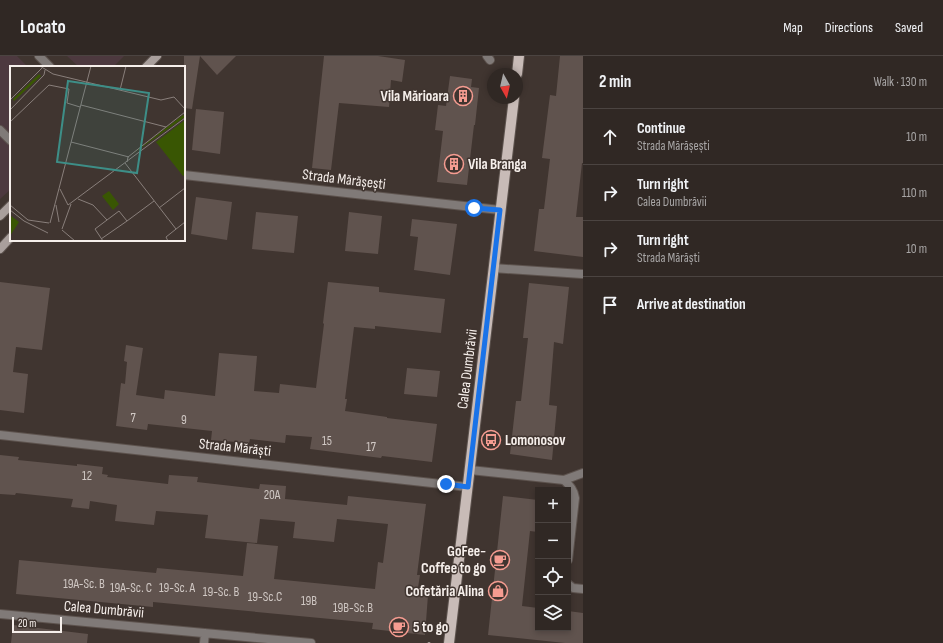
<!DOCTYPE html>
<html lang="en">
<head>
<meta charset="utf-8">
<style>
  :root { --surface:#302824; --page:#3c3431; --text:#f1f3f6; --muted:#a8a6a6; --line:#4b4441 }
  body { margin:0; font-family:"Sofia Sans Condensed",sans-serif; background:var(--page); color:var(--text) }
  .controls { position:absolute; right:12px; bottom:12px; display:grid; overflow:hidden; border-radius:0px; box-shadow:0 2px 6px #0003 }
  .controls button { width:36px; height:36px; display:grid; place-items:center; padding:0; border:0; border-bottom:1px solid var(--line); background:var(--surface); color:var(--text); font:20px sans-serif }
  .compass { position:absolute; left:487px; top:12px; width:36px; height:36px; border-radius:50%; background:var(--surface); box-shadow:0 2px 6px #0003; rotate:172deg }
  .scale { position:absolute; left:12px; bottom:10px; width:50px; box-sizing:border-box; padding-left:4px; border:2px solid #f6efeb; border-top:0; font-size:11px; line-height:14px; white-space:nowrap; color:#f6efeb; -webkit-text-stroke:3px #403530; paint-order:stroke }
  .stop { position:absolute; width:12px; height:12px; margin:-9px; border:3px solid #1a73e8; border-radius:50%; background:#fff }
  .stop.end { background:#1a73e8; border-color:#fff; box-shadow:0 1px 4px #0008 }
  .list { margin:0; padding:0; list-style:none }
  h2 { display:flex; justify-content:space-between; align-items:center; height:52px; margin:0; padding:0 16px; font-size:17px }
  h2 small { font-size:13px; font-weight:400; color:var(--muted) }
  .list li { display:grid; grid-template-columns:26px 1fr auto; gap:12px; align-items:center; box-sizing:border-box; height:56px; padding:0 16px; border-top:1px solid var(--line) }
  .list b { display:block; font-size:15px; white-space:nowrap }
  .list p { margin:0; font-size:13px; white-space:nowrap; color:var(--muted) }
  .list em { font-size:13px; font-style:normal; color:var(--muted) }
  .icon { flex:none; width:22px; height:22px; fill:none; stroke:currentColor; stroke-width:2; stroke-linecap:round; stroke-linejoin:round }
  .map { position:relative; flex:none; width:583px; height:587px; overflow:hidden }
  header { display:flex; align-items:center; gap:24px; box-sizing:border-box; height:56px; padding:0 20px; background:var(--surface); border-bottom:1px solid var(--line) }
  header strong { font-size:19px }
  nav { display:flex; gap:22px; margin-inline-start:auto; font-size:14px }
  main { display:flex }
  aside { flex:1; background:var(--surface) }
  .map>svg:first-child { display:block }
</style>
</head>
<body>
<header>
<strong>Locato</strong>
<nav><a>Map</a><a>Directions</a><a>Saved</a></nav>
</header>
<main>
<div class="map">
<svg width="583" height="587" viewBox="0 0 583 587">
  <rect width="100%" height="100%" fill="#403530"/>
  <path fill="#4d393f" d="M0 0H17L28 11H11V133L0 143Z
    M67 0H124L113 11H79Z"/>
  <path fill="#60534e" d="M184 0H236L217 19 200 0 192 53 184 52Z
    M324 0H378L405 4 402 26 391 24 389 51 339 47 331 114 312 112Z
    M560 0H583V107H582L576 161H583V201L534 195 539 153H544L550 103 542 102 550 39 556 40Z
    M450 20 472 23 471 31 479 32 475 69H474L467 129 437 126 443 75 435 74 438 49 446 50Z
    M196 53 224 56 220 98 192 94Z
    M196 141 232 146 227 184 191 178Z
    M256 156 298 160 294 197 252 193Z
    M349 156 382 160 378 198 345 195Z
    M412 163 457 168 450 219 414 214 418 181 410 180Z
    M0 226 50 232 42 294 16 291 13 316 28 318 24 357 0 354Z
    M328 226 379 231V236L445 243 441 277 375 270V273L354 271 345 343H347L345 355 387 361V362L437 368 432 406 382 400 381 402 310 393 312 381 286 379 285 387 250 383 249 387 211 384 212 375 148 368 147 374 116 370 121 327 125 328 127 306 124 305 126 289 143 292 136 339 164 343 165 334 215 340 219 297 257 300 254 335 279 337 280 328 316 332 324 268 323 267Z
    M529 227 569 231 563 288 554 286 549 349 557 350 552 404 510 398 516 345H521L528 282H523Z
    M407 312 440 315 437 341 404 338Z
    M0 399 19 401 18 404 77 410V408L103 411 102 418 108 419 107 421 168 428 169 419 198 421 197 426 259 433 260 428 286 430 285 443 347 449 348 440 426 448 417 519H420L417 538 428 539 425 579 372 573 373 567 153 546V551L16 538 19 504 156 517 157 512 243 520 247 487 278 490 274 523 375 533 378 506 383 507 388 468 337 463 334 486 293 482 295 466 260 463 257 487 205 482 208 459 156 455 154 469 115 465 117 449 90 445 89 453 71 451 73 443 16 437 15 439 0 438Z
    M503 440 538 444V476L530 475 522 550 538 552V572H568V555L583 557V587H565L488 579Z
    M13 569 88 578 87 587H11Z"/>
  <g fill="none" stroke-linecap="round" stroke-linejoin="round">
    <g stroke="#5d534e" stroke-width="10">
      <path id="lane" d="M487 0 490 4
        M0 74 11 85
        M493 212 582 218
        M564 424 583 417"/>
    </g>
    <g stroke="#5d534e" stroke-width="10">
      <path id="street" d="M39 0 50 11
        M184 119 500 154
        M0 379 468 431
        M470 414 564 424C570 430 574 434 575 442L568 504
        M568 528 573 532 583 533
        M0 558 311 587
        M204 587 205 577"/>
    </g>
    <g stroke="#5d534e" stroke-width="10">
      <path id="secondary" d="M146 11 157 0
        M0 160 11 149
        M0 193 11 181"/>
    </g>
    <g stroke="#5d534e" stroke-width="12">
      <path id="primary" d="M517 18 519 0
        M449 587 514 42"/>
    </g>
    <path stroke="#9e9591" stroke-width="2.5" stroke-dasharray="4 2" stroke-linecap="butt" d="M429 587V586"/>
    <use href="#lane" stroke="#807a78" stroke-width="8"/>
    <use href="#street" stroke="#807a78" stroke-width="8"/>
    <use href="#secondary" stroke="#a99f9c" stroke-width="8"/>
    <use href="#primary" stroke="#c8bbb7" stroke-width="10"/>
  </g>
  <g fill="none" stroke-linecap="round" stroke-linejoin="round">
    <path stroke="#1a73e8" stroke-width="5" d="M446 428 468 431 500 154 474 152"/>
  </g>
  <defs>
    <g id="building-ring" transform="scale(1)"><circle r="9.5" fill="#403530" stroke="#f59c91" stroke-width="1.5"/><path d="M-4-6H4V6H1V3H-1V6H-4ZM-2.5-4.3h1.7v1.8h-1.7ZM.8-4.3h1.7v1.8H.8ZM-2.5-1h1.7V.8h-1.7ZM.8-1h1.7V.8H.8Z" fill="#f59c91"/></g>
    <g id="bus-ring" transform="scale(1)"><circle r="9.5" fill="#403530" stroke="#f59c91" stroke-width="1.5"/><path d="M-5-6H5V4H4V6H2V4H-2V6H-4V4H-5ZM-3.5-4V0h7V-4ZM-3.5 1.2v1.5H-2V1.2ZM2 1.2v1.5H3.5V1.2Z" fill="#f59c91"/></g>
    <g id="cafe-ring" transform="scale(1)"><circle r="9.5" fill="#403530" stroke="#f59c91" stroke-width="1.5"/><path d="M-5.5-4.5H6V0H3Q3 3.5 0 3.5H-2.5Q-5.5 3.5-5.5 0ZM3-3.2v2h1.7v-2ZM-6 4.5H4V6H-6Z" fill="#f59c91"/></g>
    <g id="shop-ring" transform="scale(1)"><circle r="9.5" fill="#403530" stroke="#f59c91" stroke-width="1.5"/><path d="M-5-2.5h2.3a2.7 3.5 0 0 1 5.4 0H5L5.5 6h-11ZM-1.5-2.5h3a1.5 2.3 0 0 0-3 0Z" fill="#f59c91"/></g>
  </defs>
  <g fill-rule="evenodd">
    <use href="#building-ring" x="463" y="40"/>
    <use href="#building-ring" x="454" y="108"/>
    <use href="#bus-ring" x="491" y="384"/>
    <use href="#cafe-ring" x="500" y="504"/>
    <use href="#shop-ring" x="498" y="535"/>
    <use href="#cafe-ring" x="399" y="571"/>
  </g>
  <g text-anchor="middle" stroke-width="3" stroke-linejoin="round" paint-order="stroke">
    <g font-size="13" fill="#d0c8c4">
      <text x="133" y="366">7</text>
      <text x="184" y="368">9</text>
      <text x="327" y="389">15</text>
      <text x="371" y="395">17</text>
      <text x="87" y="424">12</text>
      <text x="272" y="443">20A</text>
      <text x="84" y="532">19A-Sc. B</text>
      <text x="131" y="536">19A-Sc. C</text>
      <text x="177" y="536">19-Sc. A</text>
      <text x="221" y="540">19-Sc. B</text>
      <text x="265" y="545">19-Sc.C</text>
      <text x="309" y="549">19B</text>
      <text x="353" y="556">19B-Sc.B</text>
    </g>
    <g font-size="15" font-weight="bold" fill="#f6efeb" stroke="#403530" text-anchor="end">
      <text x="449" y="45">Vila Mărioara</text>
      <text x="468" y="113" text-anchor="start">Vila Branga</text>
      <text x="505" y="389" text-anchor="start">Lomonosov</text>
      <text x="486" y="500">GoFee-<tspan x="486" dy="17">Coffee to go</tspan></text>
      <text x="484" y="540">Cofetăria Alina</text>
      <text x="413" y="576" text-anchor="start">5 to go</text>
    </g>
    <g font-size="15" fill="#f6efeb" stroke="#403530">
      <text transform="translate(344 123) rotate(7)" y="5">Strada Mărășești</text>
      <text transform="translate(467 313) rotate(-83)" y="5">Calea Dumbrăvii</text>
      <text transform="translate(235 391) rotate(6)" y="5">Strada Mărăști</text>
      <text transform="translate(104 553) rotate(5)" y="5">Calea Dumbrăvii</text>
    </g>
  </g>
  <g transform="translate(10 10)">
    <rect width="175" height="175" fill="#403530"/>
    <path d="M29 8 31 10 4 35 3 33ZM173 49 175 51 121 89ZM175 54V109L173 110 146 76ZM99 125 109 138 103 144 92 130ZM1 150 9 156 0 170V153Z" fill="#395603"/>
    <path fill="none" stroke="#897f7b" stroke-width="1" d="M30 0 43 8 151 34 164 31M110 24 116 0M164 31 175 43M0 34 32 2M71 39 156 61M0 44 34 9 35 4M0 56 39 19 59 23 57 37 70 41M61 76 119 91M117 96 118 91 175 46M115 97 166 163M50 123 58 139M68 133 83 139 97 154M0 139 18 154 39 157M46 139 49 156M58 139 175 52M149 142 175 122M0 144 14 155 38 167M40 157 81 0M52 163 61 138M52 164 65 175M91 173 117 155M93 175 85 163 109 145 117 155 144 135M158 175 156 171 175 156"/>
    <path fill="#3d8e87" fill-opacity="0.15" stroke="#3d8e87" stroke-width="2" d="M58 15 139 27 127 107 47 96Z"/>
    <rect width="175" height="175" fill="none" stroke="#f6efeb" stroke-width="2"/>
  </g>
</svg>
<div class="controls">
<button>+</button>
<button>−</button>
<button><svg class="icon" aria-label="locate" viewBox="0 0 24 24"><circle cx="12" cy="12" r="6"/><path d="M12 2v4M12 18v4M2 12h4M18 12h4"/></svg></button>
<button><svg class="icon" aria-label="layers" viewBox="0 0 24 24"><path d="M12 4l9 5-9 5-9-5zM3 14l9 5 9-5"/></svg></button>
</div>
<svg class="compass" viewBox="-18 -18 36 36"><path d="M0-13l5 13h-10z" fill="#e53935"/><path d="M0 13l5-13h-10z" fill="#a8a6a6"/></svg>
<div class="scale">20 m</div>
<div class="stop" style="left:474px;top:152px"></div>
<div class="stop end" style="left:446px;top:428px"></div>
</div>
<aside>
<h2>2 min<small>Walk · 130 m</small></h2>
<ul class="list">
<li><svg class="icon" aria-label="ahead" viewBox="0 0 24 24"><path d="M12 20V5M6 11l6-6 6 6"/></svg><div><b>Continue</b><p>Strada Mărășești</p></div><em>10 m</em></li>
<li><svg class="icon" aria-label="right" viewBox="0 0 24 24"><path d="M7 20v-9h11M14 6l5 5-5 5"/></svg><div><b>Turn right</b><p>Calea Dumbrăvii</p></div><em>110 m</em></li>
<li><svg class="icon" aria-label="right" viewBox="0 0 24 24"><path d="M7 20v-9h11M14 6l5 5-5 5"/></svg><div><b>Turn right</b><p>Strada Mărăști</p></div><em>10 m</em></li>
<li><svg class="icon" aria-label="arrive" viewBox="0 0 24 24"><path d="M6 21V4h12l-3 4 3 4H6"/></svg><div><b>Arrive at destination</b></div></li>
</ul>
</aside>
</main>
</body>
</html>
